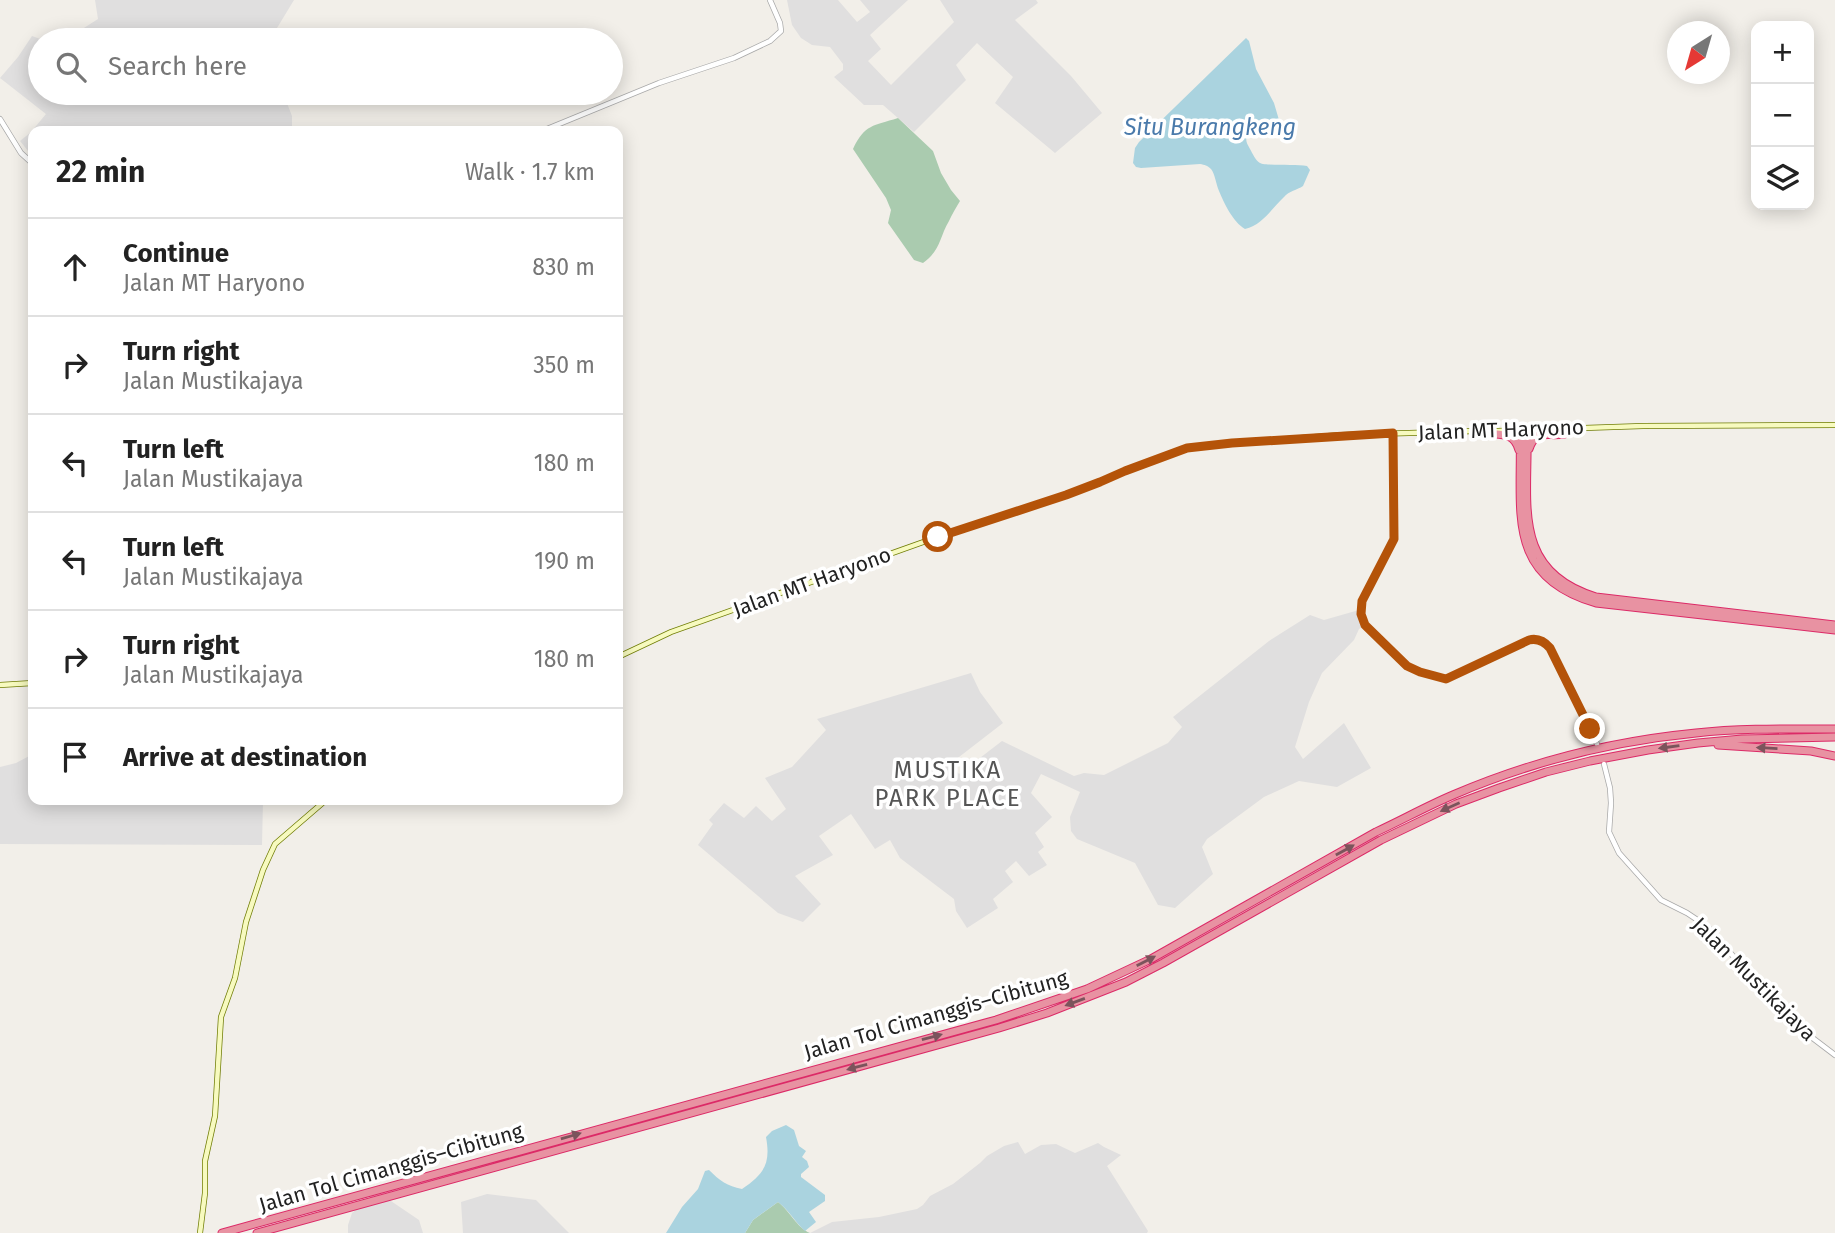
<!DOCTYPE html>
<html lang="en">
<head>
<meta charset="utf-8">
<style>
  :root { --surface:#fff; --page:#f6f6f6; --text:#222; --muted:#767676; --line:#e0e0e0 }
  body { margin:0; font-family:"Fira Sans",sans-serif; background:var(--page); color:var(--text) }
  .controls { position:absolute; right:21px; top:21px; display:grid; overflow:hidden; border-radius:14px; box-shadow:0 4px 18px #0003 }
  .controls button { width:63px; height:63px; display:grid; place-items:center; padding:0; border:0; border-bottom:2px solid var(--line); background:var(--surface); color:var(--text); font:35px sans-serif }
  .compass { position:absolute; left:1667px; top:21px; width:63px; height:63px; border-radius:50%; background:var(--surface); box-shadow:0 4px 18px #0003; rotate:217deg }
  .stop { position:absolute; width:21px; height:21px; margin:-16px; border:5px solid #b45309; border-radius:50%; background:#fff }
  .stop.end { background:#b45309; border-color:#fff; box-shadow:0 2px 7px #0008 }
  .list { margin:0; padding:0; list-style:none }
  h2 { display:flex; justify-content:space-between; align-items:center; height:91px; margin:0; padding:0 28px; font-size:30px }
  h2 small { font-size:23px; font-weight:400; color:var(--muted) }
  .list li { display:grid; grid-template-columns:46px 1fr auto; gap:21px; align-items:center; box-sizing:border-box; height:98px; padding:0 28px; border-top:2px solid var(--line) }
  .list b { display:block; font-size:26px; white-space:nowrap }
  .list p { margin:0; font-size:23px; white-space:nowrap; color:var(--muted) }
  .list em { font-size:23px; font-style:normal; color:var(--muted) }
  .icon { flex:none; width:38px; height:38px; fill:none; stroke:currentColor; stroke-width:2; stroke-linecap:round; stroke-linejoin:round }
  .map { position:relative; flex:none; width:1835px; height:1233px; overflow:hidden }
  .search { position:absolute; background:var(--surface); box-shadow:0 4px 18px #0003; left:28px; top:28px; width:595px; height:77px; display:flex; align-items:center; gap:18px; box-sizing:border-box; padding:0 24px; border-radius:38px; color:var(--muted); font-size:26px }
  .panel { position:absolute; background:var(--surface); box-shadow:0 4px 18px #0003; left:28px; top:126px; width:595px; height:679px; border-radius:14px }
  .map>svg:first-child { display:block }
</style>
</head>
<body>
<div class="map">
<svg width="1835" height="1233" viewBox="0 0 1835 1233">
  <rect width="100%" height="100%" fill="#f2efe9"/>
  <path fill="#e0dfdf" d="M95 0H294L277 28 278 40H65L98 19Z
    M787 0H838L857 22 870 12 860 0H908L870 35 881 49 868 61 891 85 954 22 940 0H1036L1038 3 1015 20 1071 76 1102 113 1055 153 995 103 1013 77 977 43 956 65 966 80 914 132 883 105H864L834 77 843 70V64L830 47 812 45 801 38 792 25Z
    M32 36 43 40H40V93H283L292 116V131H33V157L20 141 31 132 46 114 0 78 18 57Z
    M1359 610 1364 626 1359 629 1354 640 1322 673 1309 702 1295 747 1303 759 1344 723 1371 768 1337 787 1299 781 1264 797 1207 839 1202 847 1213 874 1175 908 1158 905 1135 863 1077 839 1071 831 1070 817 1080 792 1041 774 1031 793 1052 817 1035 833 1044 847 1038 852 1047 865 1029 876 1016 861 1005 871 1013 882 993 899 998 908 967 928 956 911 954 899 900 858 890 840 875 849 851 814 819 836 833 855 795 876 821 904 803 922 778 913 698 845 713 824 709 820 724 803 744 818 756 806 772 821 786 809 765 778 792 767 826 730 817 719 971 673 980 692 1003 723 950 764 959 774 1002 741 1074 776 1084 773 1104 775 1168 743 1182 727 1173 717 1269 641 1310 615 1324 620Z
    M33 754V800H255L263 801 262 845 0 844V767L16 763Z
    M1018 1142 1025 1154 1041 1145 1056 1144 1075 1153 1098 1143 1104 1147 1121 1155 1107 1166 1148 1231 1147 1233H810L832 1222 879 1217 917 1209 923 1205 930 1196 953 1184 980 1163 987 1156 1004 1146Z
    M487 1194 536 1200 569 1233H463L461 1202Z
    M385 1197 419 1220 423 1233H348V1225L352 1213 362 1205Z"/>
  <path fill="#aacbaf" d="M898 118 933 151 941 173 951 190 960 201C956 208 952 214 949 221 939 238 941 250 923 263L914 260 888 223 891 210 886 198 853 149C865 124 873 126 898 118Z
    M778 1202C790 1211 797 1228 810 1233H745L753 1220Z"/>
  <path fill="#aad3df" d="M1246 38 1249 41 1256 69 1274 103 1279 120 1248 133C1245 140 1246 142 1250 149 1253 154 1255 160 1260 163 1265 166 1296 164 1307 166L1310 170 1303 186C1297 190 1289 191 1284 197 1271 209 1263 225 1245 229 1233 222 1224 203 1219 191 1216 184 1215 174 1211 169 1207 165 1205 165 1200 164L1141 168 1136 167 1133 163 1135 148 1139 142Z
    M786 1125 794 1130 799 1146 806 1151 802 1157 807 1161 809 1167 801 1174V1177L825 1195V1201L809 1212 816 1222 805 1231C795 1222 788 1209 778 1202L753 1220 745 1233H666L682 1207 698 1189 705 1171 709 1170C720 1181 727 1186 742 1189 764 1174 771 1164 766 1137L772 1131Z"/>
  <g fill="none" stroke-linecap="round" stroke-linejoin="round">
    <g stroke="#a9a9a9" stroke-width="6">
      <path id="tertiary" d="M0 119 21 153 33 164
        M542 131 659 83 734 58 770 41 781 31 780 23 770 0
        M1393 433 1394 539 1362 601 1361 614 1365 625 1407 666 1420 672 1446 679 1529 640H1539L1550 648 1597 744
        M1604 764 1610 788 1611 803 1609 832 1619 853 1661 900 1687 913 1708 927 1758 985 1806 1033 1835 1055"/>
    </g>
    <g stroke="#707d05" stroke-width="6">
      <path id="secondary" d="M1497 431 1643 426 1835 425
        M618 657 671 632 957 530 1066 495 1125 471 1187 448 1232 443 1341 435 1477 431
        M0 685 33 683
        M200 1233 205 1193V1161L215 1116 221 1017 235 978 246 922 263 870 275 844 326 800"/>
    </g>
    <g stroke="#dc2a67" stroke-width="9">
      <path id="motorway" d="M1477 431C1495 437 1513 428 1519 450
        M1520 431C1523 509 1503 576 1596 603L1835 630
        M1527 431C1529 502 1510 571 1596 597L1835 625
        M1529 449C1536 428 1548 437 1564 434 1569 433 1576 430 1581 428
        M1718 745 1811 751 1835 756
        M222 1233 996 1020 1087 989 1151 959 1376 832C1402 820 1427 806 1453 795 1530 762 1613 741 1696 733 1742 728 1789 729 1835 729
        M257 1233 999 1028 1047 1013 1126 982 1163 963 1381 840 1456 804 1499 788 1546 772 1590 761 1648 750 1698 743 1742 739 1835 737"/>
    </g>
    <use href="#tertiary" stroke="#fff" stroke-width="4.5"/>
    <use href="#secondary" stroke="#f7fabf" stroke-width="4.5"/>
    <use href="#motorway" stroke="#e892a2" stroke-width="7"/>
  </g>
  <defs><path id="oneway-solid" d="M-6-.8H1V-3.2L6.5 0L1 3.2V.8H-6Z" transform="scale(1.75)"/></defs>
  <g fill="#7b545c">
    <use href="#oneway-solid" transform="translate(1669 747) rotate(172)"/>
    <use href="#oneway-solid" transform="translate(1767 748) rotate(-177)"/>
    <use href="#oneway-solid" transform="translate(1450 807) rotate(156)"/>
    <use href="#oneway-solid" transform="translate(1345 850) rotate(-29)"/>
    <use href="#oneway-solid" transform="translate(1146 961) rotate(-27)"/>
    <use href="#oneway-solid" transform="translate(1075 1002) rotate(160)"/>
    <use href="#oneway-solid" transform="translate(932 1037) rotate(-15)"/>
    <use href="#oneway-solid" transform="translate(857 1067) rotate(165)"/>
    <use href="#oneway-solid" transform="translate(571 1136) rotate(-16)"/>
  </g>
  <g fill="none" stroke-linecap="round" stroke-linejoin="round">
    <path stroke="#b45309" stroke-width="9" d="M938 537 1066 495 1100 482 1125 471 1187 448 1232 443 1393 433 1394 539 1362 601 1361 614 1365 625 1407 666 1420 672 1446 679 1529 640C1537 638 1544 641 1550 648L1590 729"/>
  </g>
  <g text-anchor="middle" stroke-width="7" stroke-linejoin="round" paint-order="stroke">
    <g font-size="21" fill="#222" stroke="#fff">
      <text transform="translate(1501 430) rotate(-2)" y="7">Jalan MT Haryono</text>
      <text transform="translate(812 582) rotate(-20)" y="7">Jalan MT Haryono</text>
      <text transform="translate(1754 979) rotate(45)" y="7">Jalan Mustikajaya</text>
      <text transform="translate(936 1015) rotate(-16)" y="7">Jalan Tol Cimanggis–Cibitung</text>
      <text transform="translate(391 1168) rotate(-16)" y="7">Jalan Tol Cimanggis–Cibitung</text>
    </g>
    <g font-size="23" font-style="italic" fill="#4a7aab" stroke="#fff">
      <text x="1210" y="135">Situ Burangkeng</text>
    </g>
    <g font-size="24" letter-spacing="2" fill="#555" stroke="#fff">
      <text x="948" y="778">MUSTIKA<tspan x="948" dy="28">PARK PLACE</tspan></text>
    </g>
  </g>
</svg>
<div class="controls">
<button>+</button>
<button>−</button>
<button><svg class="icon" aria-label="layers" viewBox="0 0 24 24"><path d="M12 4l9 5-9 5-9-5zM3 14l9 5 9-5"/></svg></button>
</div>
<svg class="compass" viewBox="-18 -18 36 36"><path d="M0-13l5 13h-10z" fill="#e53935"/><path d="M0 13l5-13h-10z" fill="#767676"/></svg>
<div class="stop" style="left:938px;top:537px"></div>
<div class="stop end" style="left:1590px;top:729px"></div>
<div class="search"><svg class="icon" aria-label="search" viewBox="0 0 24 24"><circle cx="10" cy="10" r="6"/><path d="M15 15l6 6"/></svg>Search here</div>
<section class="panel">
<h2>22 min<small>Walk · 1.7 km</small></h2>
<ul class="list">
<li><svg class="icon" aria-label="ahead" viewBox="0 0 24 24"><path d="M12 20V5M6 11l6-6 6 6"/></svg><div><b>Continue</b><p>Jalan MT Haryono</p></div><em>830 m</em></li>
<li><svg class="icon" aria-label="right" viewBox="0 0 24 24"><path d="M7 20v-9h11M14 6l5 5-5 5"/></svg><div><b>Turn right</b><p>Jalan Mustikajaya</p></div><em>350 m</em></li>
<li><svg class="icon" aria-label="left" viewBox="0 0 24 24"><path d="M17 20v-9H6M10 6l-5 5 5 5"/></svg><div><b>Turn left</b><p>Jalan Mustikajaya</p></div><em>180 m</em></li>
<li><svg class="icon" aria-label="left" viewBox="0 0 24 24"><path d="M17 20v-9H6M10 6l-5 5 5 5"/></svg><div><b>Turn left</b><p>Jalan Mustikajaya</p></div><em>190 m</em></li>
<li><svg class="icon" aria-label="right" viewBox="0 0 24 24"><path d="M7 20v-9h11M14 6l5 5-5 5"/></svg><div><b>Turn right</b><p>Jalan Mustikajaya</p></div><em>180 m</em></li>
<li><svg class="icon" aria-label="arrive" viewBox="0 0 24 24"><path d="M6 21V4h12l-3 4 3 4H6"/></svg><div><b>Arrive at destination</b></div></li>
</ul>
</section>
</div>
</body>
</html>
